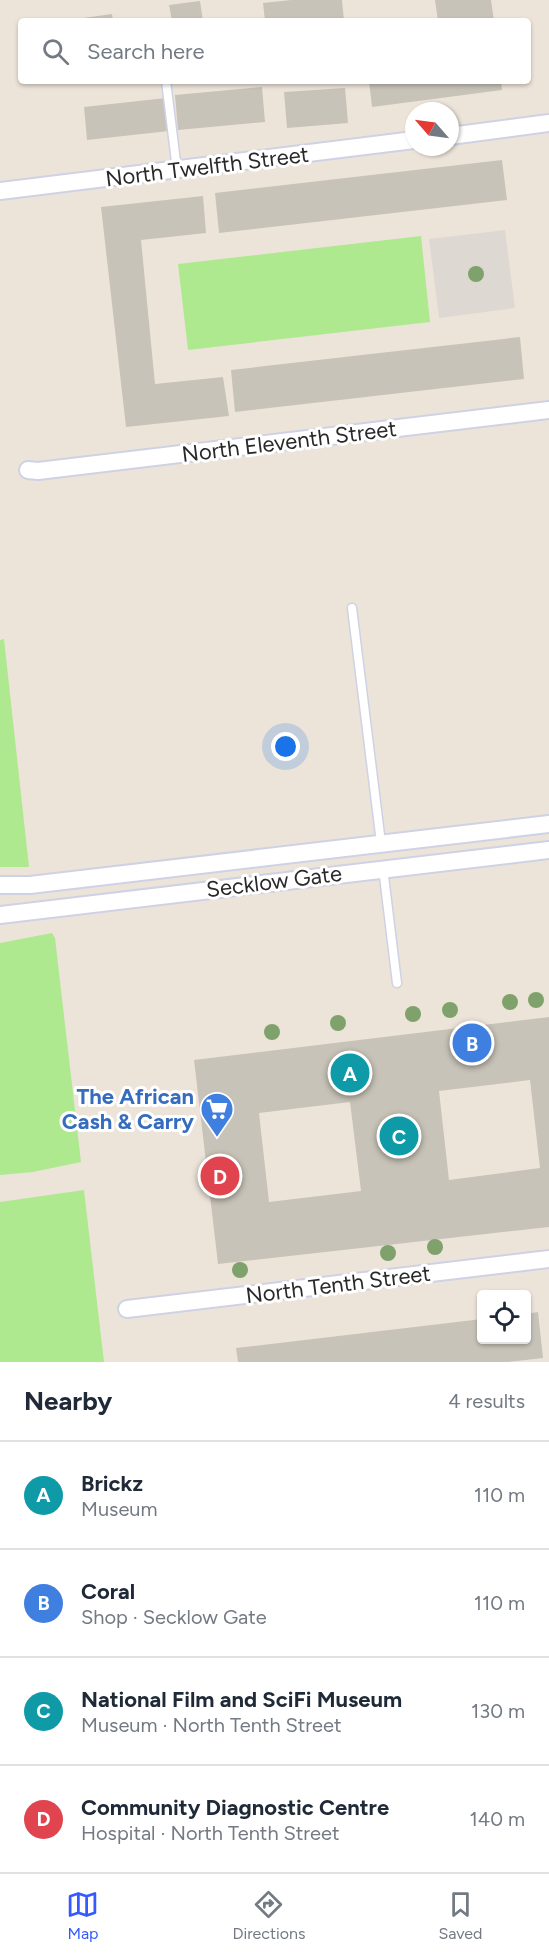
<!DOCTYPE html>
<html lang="en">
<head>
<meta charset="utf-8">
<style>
  :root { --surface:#fff; --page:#f6f6f7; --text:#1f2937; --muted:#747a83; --line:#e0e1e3; --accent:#345aff }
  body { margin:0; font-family:Figtree,sans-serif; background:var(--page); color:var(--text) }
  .controls { position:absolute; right:18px; bottom:18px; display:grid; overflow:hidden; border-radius:6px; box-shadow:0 2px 4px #0004 }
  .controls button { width:54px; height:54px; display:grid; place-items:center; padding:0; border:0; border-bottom:2px solid var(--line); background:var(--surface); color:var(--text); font:30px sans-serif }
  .compass { position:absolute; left:405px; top:102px; width:54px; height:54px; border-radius:50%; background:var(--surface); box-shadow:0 2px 4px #0004; rotate:298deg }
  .you { position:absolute; left:286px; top:747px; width:21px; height:21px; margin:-15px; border:4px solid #fff; border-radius:50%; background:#1a73e8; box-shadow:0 0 0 9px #1a73e833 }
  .badge { display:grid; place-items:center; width:39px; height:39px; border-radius:50%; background:var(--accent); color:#fff; font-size:20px; font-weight:700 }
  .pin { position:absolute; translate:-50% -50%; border:3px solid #fff; box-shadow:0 2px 6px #0006 }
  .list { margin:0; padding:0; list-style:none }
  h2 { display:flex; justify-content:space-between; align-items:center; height:78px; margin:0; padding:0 24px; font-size:26px }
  h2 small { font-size:20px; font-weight:400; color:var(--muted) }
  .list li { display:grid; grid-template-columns:39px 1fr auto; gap:18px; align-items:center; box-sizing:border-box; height:108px; padding:0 24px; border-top:2px solid var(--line) }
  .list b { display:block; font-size:22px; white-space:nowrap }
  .list p { margin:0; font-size:20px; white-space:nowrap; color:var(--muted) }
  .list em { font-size:20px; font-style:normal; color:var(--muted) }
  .icon { flex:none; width:33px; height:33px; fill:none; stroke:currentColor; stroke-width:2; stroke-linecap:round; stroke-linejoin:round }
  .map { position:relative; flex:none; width:549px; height:1362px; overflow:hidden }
  .search { position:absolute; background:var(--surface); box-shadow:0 2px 4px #0004; left:18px; right:18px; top:18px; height:66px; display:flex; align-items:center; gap:15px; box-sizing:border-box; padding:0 21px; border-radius:6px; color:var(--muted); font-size:22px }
  .sheet { height:510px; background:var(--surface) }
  nav { display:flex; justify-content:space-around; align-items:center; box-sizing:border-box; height:84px; border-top:2px solid var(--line); background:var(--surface); font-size:16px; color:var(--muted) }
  nav a { display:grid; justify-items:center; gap:3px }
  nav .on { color:var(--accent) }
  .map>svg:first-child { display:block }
</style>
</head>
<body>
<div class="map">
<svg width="549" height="1362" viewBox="0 0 549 1362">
  <rect width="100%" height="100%" fill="#ede4d9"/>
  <path fill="#aee990" d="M421 236 430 322 188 350 178 264Z
    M4 639 29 867H0V640Z
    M52 933 55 938 81 1162 33 1172 0 1175V943Z
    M84 1190 104 1362H0V1202Z"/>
  <path fill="#ddd8d1" d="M505 230 515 308 439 318 429 239Z"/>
  <path fill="#c7c3b8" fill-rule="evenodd" d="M291 0H342L344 21H265L263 3Z
    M435 0H491L494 21H438Z
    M200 1 203 21H172L169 5Z
    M112 14 113 21H76V19Z
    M369 81H501L502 90 372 107Z
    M262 87 265 122 178 130 175 95Z
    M345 88 348 123 287 128 284 92Z
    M166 98 169 131 87 140 84 107Z
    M502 160 507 200 219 233 215 193Z
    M203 196 206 233 141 240 155 384 223 377 229 416 126 427 101 207Z
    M520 337 524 379 235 412 231 370Z
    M549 1017V1227L218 1264 194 1060ZM530 1080 540 1168 449 1180 439 1091ZM350 1102 361 1191 269 1202 259 1113Z
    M538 1312 543 1358 508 1362H238L236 1348 482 1319V1340H526V1314Z"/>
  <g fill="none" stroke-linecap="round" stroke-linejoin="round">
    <g stroke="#ced2e4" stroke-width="11">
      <path id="lane" d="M166 81 177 170
        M352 608 381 843
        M383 868 397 983"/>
    </g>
    <g stroke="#ced2e4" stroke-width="20">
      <path id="street" d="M450 136 549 123
        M0 191 414 140
        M28 470 38 471 549 410
        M0 885H30L549 824
        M0 915 549 850
        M127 1309 549 1259"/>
    </g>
    <use href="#lane" stroke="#fff" stroke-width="8"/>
    <use href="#street" stroke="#fff" stroke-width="16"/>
  </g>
  <g fill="#7fa26c">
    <circle cx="476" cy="274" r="8"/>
    <circle cx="536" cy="1000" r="8"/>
    <circle cx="510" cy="1002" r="8"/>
    <circle cx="450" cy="1010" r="8"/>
    <circle cx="413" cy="1014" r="8"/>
    <circle cx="338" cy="1023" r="8"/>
    <circle cx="272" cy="1032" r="8"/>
    <circle cx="435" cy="1247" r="8"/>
    <circle cx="388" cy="1253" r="8"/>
    <circle cx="240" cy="1270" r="8"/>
  </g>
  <defs>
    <g id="supermarket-pin" transform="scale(1.725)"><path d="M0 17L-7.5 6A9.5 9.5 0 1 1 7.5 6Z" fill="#3f7fe0" stroke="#fff"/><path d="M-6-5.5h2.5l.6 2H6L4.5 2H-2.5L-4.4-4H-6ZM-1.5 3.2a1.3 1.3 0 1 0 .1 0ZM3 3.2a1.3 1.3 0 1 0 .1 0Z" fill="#fff"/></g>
  </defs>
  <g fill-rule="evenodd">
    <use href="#supermarket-pin" x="217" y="1109"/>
  </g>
  <g text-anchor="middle" stroke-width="6" stroke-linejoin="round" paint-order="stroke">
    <g font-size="22" fill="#292929" stroke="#fff">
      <text transform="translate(207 166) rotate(-7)" y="8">North Twelfth Street</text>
      <text transform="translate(289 441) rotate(-7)" y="8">North Eleventh Street</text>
      <text transform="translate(274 881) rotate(-7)" y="8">Secklow Gate</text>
      <text transform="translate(338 1284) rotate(-7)" y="8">North Tenth Street</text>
    </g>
    <g font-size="22" font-weight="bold" fill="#366cbe" stroke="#fff" text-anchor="end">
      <text x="194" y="1104">The African<tspan x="194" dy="25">Cash &amp; Carry</tspan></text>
    </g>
  </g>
</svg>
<div class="controls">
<button><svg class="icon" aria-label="locate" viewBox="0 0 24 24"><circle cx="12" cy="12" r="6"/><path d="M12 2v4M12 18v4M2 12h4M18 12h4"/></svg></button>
</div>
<svg class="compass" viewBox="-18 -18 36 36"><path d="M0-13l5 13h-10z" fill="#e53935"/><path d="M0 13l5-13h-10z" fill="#747a83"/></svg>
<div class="you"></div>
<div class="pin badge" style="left:350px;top:1073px;background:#0f9aa8">A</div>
<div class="pin badge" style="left:472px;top:1043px;background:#3f7fe0">B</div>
<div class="pin badge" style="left:399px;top:1136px;background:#0f9aa8">C</div>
<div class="pin badge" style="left:220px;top:1176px;background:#e0444e">D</div>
<div class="search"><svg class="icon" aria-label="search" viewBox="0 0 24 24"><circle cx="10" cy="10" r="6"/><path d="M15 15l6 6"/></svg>Search here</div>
</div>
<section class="sheet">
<h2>Nearby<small>4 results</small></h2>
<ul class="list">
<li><span class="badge" style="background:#0f9aa8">A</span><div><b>Brickz</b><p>Museum</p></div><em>110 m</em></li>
<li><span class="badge" style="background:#3f7fe0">B</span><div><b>Coral</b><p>Shop · Secklow Gate</p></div><em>110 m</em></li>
<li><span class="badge" style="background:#0f9aa8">C</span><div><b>National Film and SciFi Museum</b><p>Museum · North Tenth Street</p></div><em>130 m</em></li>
<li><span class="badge" style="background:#e0444e">D</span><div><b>Community Diagnostic Centre</b><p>Hospital · North Tenth Street</p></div><em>140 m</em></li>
</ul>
</section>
<nav>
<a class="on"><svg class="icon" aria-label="map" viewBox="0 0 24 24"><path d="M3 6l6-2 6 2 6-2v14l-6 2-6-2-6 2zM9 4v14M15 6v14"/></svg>Map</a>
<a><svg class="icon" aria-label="directions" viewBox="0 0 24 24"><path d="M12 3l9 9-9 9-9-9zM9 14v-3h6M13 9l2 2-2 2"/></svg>Directions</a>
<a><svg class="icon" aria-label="saved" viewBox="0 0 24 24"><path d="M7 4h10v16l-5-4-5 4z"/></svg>Saved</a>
</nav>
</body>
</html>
